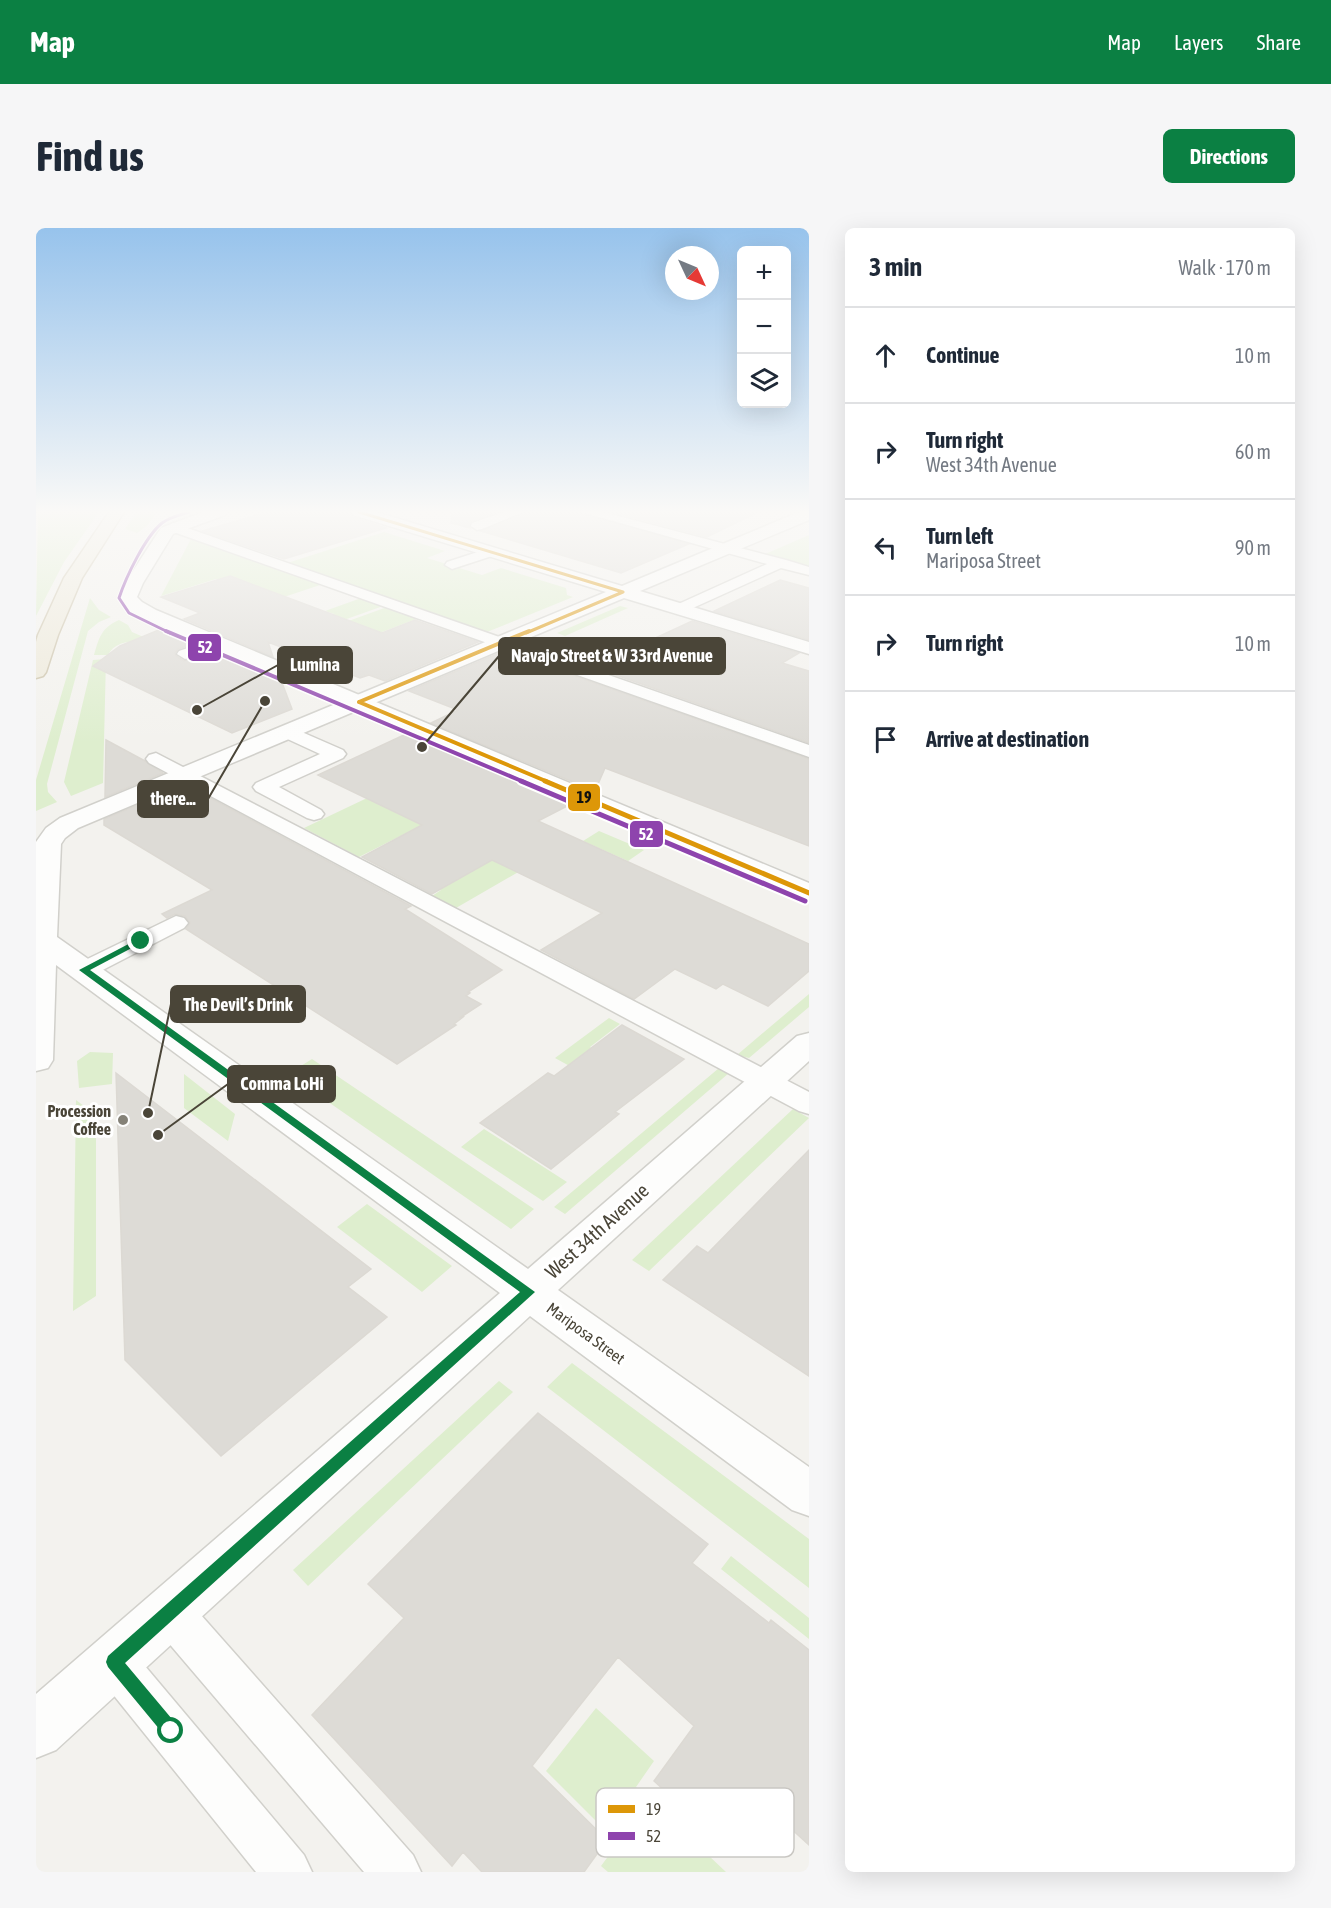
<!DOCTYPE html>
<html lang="en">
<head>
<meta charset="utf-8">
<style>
  :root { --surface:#fff; --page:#f6f6f7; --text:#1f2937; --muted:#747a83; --line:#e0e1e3; --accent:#0b8043 }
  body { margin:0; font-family:"Asap Condensed",sans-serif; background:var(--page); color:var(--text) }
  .controls { position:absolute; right:18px; top:18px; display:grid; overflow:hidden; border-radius:9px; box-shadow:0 6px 24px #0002 }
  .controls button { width:54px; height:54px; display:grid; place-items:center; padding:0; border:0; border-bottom:2px solid var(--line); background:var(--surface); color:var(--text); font:30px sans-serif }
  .compass { position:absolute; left:629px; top:18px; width:54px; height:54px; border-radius:50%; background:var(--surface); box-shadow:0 6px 24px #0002; rotate:134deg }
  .stop { position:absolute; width:18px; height:18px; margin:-14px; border:4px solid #0b8043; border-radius:50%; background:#fff }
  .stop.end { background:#0b8043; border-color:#fff; box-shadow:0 2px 6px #0008 }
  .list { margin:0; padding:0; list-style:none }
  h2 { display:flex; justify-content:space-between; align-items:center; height:78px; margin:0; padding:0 24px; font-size:26px }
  h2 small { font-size:20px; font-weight:400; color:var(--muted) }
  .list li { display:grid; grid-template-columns:39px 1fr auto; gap:18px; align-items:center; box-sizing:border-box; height:96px; padding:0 24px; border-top:2px solid var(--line) }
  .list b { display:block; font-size:22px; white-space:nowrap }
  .list p { margin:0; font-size:20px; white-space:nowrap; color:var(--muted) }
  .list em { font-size:20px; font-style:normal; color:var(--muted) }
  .icon { flex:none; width:33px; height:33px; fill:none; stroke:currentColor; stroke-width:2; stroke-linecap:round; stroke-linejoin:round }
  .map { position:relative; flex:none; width:773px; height:1644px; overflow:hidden; border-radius:9px }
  header { display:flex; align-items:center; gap:36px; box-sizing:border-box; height:84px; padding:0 30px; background:var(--accent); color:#fff }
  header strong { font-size:28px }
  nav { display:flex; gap:33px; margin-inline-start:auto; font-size:21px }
  .intro { display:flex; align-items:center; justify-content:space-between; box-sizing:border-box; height:144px; padding:0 36px }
  h1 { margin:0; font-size:42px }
  .button { padding:15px 27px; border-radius:9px; background:var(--accent); color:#fff; font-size:21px; font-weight:700 }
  main { display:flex; gap:36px; padding:0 36px }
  aside { flex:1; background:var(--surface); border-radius:9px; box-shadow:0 6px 24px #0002 }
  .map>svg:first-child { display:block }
</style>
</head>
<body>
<header>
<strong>Map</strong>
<nav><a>Map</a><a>Layers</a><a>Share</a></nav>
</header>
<div class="intro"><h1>Find us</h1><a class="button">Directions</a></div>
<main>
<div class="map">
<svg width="773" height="1644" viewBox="0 0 773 1644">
  <rect width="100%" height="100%" fill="#f3f2ee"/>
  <path fill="#deeece" d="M2 284H63L28 334 0 388Z
    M101 284H121L111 298 101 305 89 301Z
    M348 304 409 323 391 330 446 347 465 340 530 360 531 367 537 369 451 404 299 352 239 372 180 351 125 368 156 309 242 338Z
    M773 307V339L727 327Z
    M328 369 350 377 305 393 293 388 298 386 289 383Z
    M54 370 63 382 75 389 63 394 52 403 11 556 12 564 21 574 0 583V552Z
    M584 378 592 380 529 408 521 405Z
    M351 379 383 390 283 428 252 415Z
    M83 392 92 397 96 404 119 414C104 413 80 410 72 427H58C63 410 65 400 83 392Z
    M70 431 67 555 35 568 28 554 57 432Z
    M350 561 394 593 323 629 268 600Z
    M563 603 608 622 592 633 547 613Z
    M461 618 498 635 420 680 396 668 405 662 392 656Z
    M773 766V779L713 830 701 827Z
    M573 790 584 796 554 819 571 829 548 846 519 830Z
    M54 824 77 825 76 856 43 860 41 833Z
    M276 831 498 981 475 1001 252 846Z
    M683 840 693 845 529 986 518 979Z
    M148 846 199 886 192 913 148 880Z
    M40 872 60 887V1068L37 1083Z
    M757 881 773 890 613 1043 596 1032Z
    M448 901 531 954 507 973 425 919Z
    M331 976 416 1038 386 1064 301 999Z
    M536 1135 773 1311V1360L511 1159Z
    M463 1153 477 1164 272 1358 257 1342Z
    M695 1328 773 1390V1411L685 1341Z
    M560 1480 618 1533 600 1559 690 1644H572L565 1638 582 1615 510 1543Z"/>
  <path fill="#dddbd6" stroke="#dcd9d3" stroke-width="1.5" d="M231 284H313L316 289 350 300 248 331 166 303Z
    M416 284H460L435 293 433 297 434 300 415 295Z
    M489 284H543L653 316 585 345 445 303Z
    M577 284H722L671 309Z
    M194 348 346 405 379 392 442 414 349 453 333 447 324 450 232 414 237 429 148 391 164 385 125 369Z
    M744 352 773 360V412L678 383Z
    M656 393 763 425 746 435 773 443V515L557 439Z
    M125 401 159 415 142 421 139 425 140 428 148 433 179 423 245 452 256 481 196 505 57 438 84 418Z
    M468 423 773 531V618L569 540 559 563 395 495 422 482 373 463Z
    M372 505 537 575 502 593 773 716V743L732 778 687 756 680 761 639 741 598 771 505 722 566 685 456 632 396 666 326 629 386 597 282 547Z
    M70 512 109 533 127 545 69 569Z
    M150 557 375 678 369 681 466 742 432 764 434 765 430 768 445 776 425 789H427L418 796 420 797 361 836 150 701 154 695 149 688 139 686 131 690 126 686 176 662 68 597V591Z
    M586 797 648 831 579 884 583 886 515 941 444 895 512 845 518 848Z
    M80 845 335 1041 312 1059 351 1089 185 1228 89 1132Z
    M773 922V1148L627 1052 661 1018 672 1025Z
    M502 1185 672 1316 656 1335 733 1395 735 1392 773 1422V1617L719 1568 687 1616 618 1553 658 1498 582 1429 496 1538 571 1612 548 1644H446L427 1624 416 1638 276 1487 368 1390 332 1356Z"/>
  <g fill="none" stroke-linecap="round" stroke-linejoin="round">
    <g stroke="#d1d0cb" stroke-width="3">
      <path id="service" d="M468 284H487L446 301 441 302 435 298 436 295Z
        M545 284H567L750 332 773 339V347L745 340 648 384H638L635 381 638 378 731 336Z
        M137 295 773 517V529L132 302 131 299Z
        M454 320 459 321 461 324 459 327 416 341 409 337 411 334Z
        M181 410 189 415 187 418 149 431 141 426 143 423Z
        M252 498 307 522 310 526 307 530 243 559 285 582 288 586 285 590 278 592 271 590 220 563 217 559 220 555 284 526 245 508 243 504 245 500Z
        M120 525 773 864V886L763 883 113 535 110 531 113 527Z
        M140 688 148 690 152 695 148 700 57 747 48 749 39 747 36 742 39 737Z
        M134 1363 149 1369 377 1627 385 1644H328L119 1399 113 1384 119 1369Z
        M78 1412 93 1419 268 1627 276 1644H220L63 1449 56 1434 63 1419Z"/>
    </g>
    <g stroke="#d1d0cb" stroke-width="3">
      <path id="minor" d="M315 284H340L586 358 763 284H773V292L604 363 773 414V426L588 370 42 600 29 610 25 616 21 709 492 1041 761 808 773 805V833L522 1062 773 1239V1288L756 1282 494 1088 20 1522 0 1530V1466L464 1065 20 737 17 832 12 840 0 843V614L10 600 24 590 570 364 317 287Z"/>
    </g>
    <g stroke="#d1d0cb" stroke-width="3">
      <path id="tertiary" d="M167 284H191L189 287 137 306 107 355 101 369 106 374 120 382 773 655V673L106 390 92 382 83 369 89 355 125 300Z"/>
    </g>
    <g stroke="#cbc2a9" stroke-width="3">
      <path id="motorway" d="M73 284H88L46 350 22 407 10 444 7 448 0 450V414L2 407 28 350Z"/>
    </g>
    <use href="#service" fill="#fdfdfc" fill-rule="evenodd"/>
    <use href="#minor" fill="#fdfdfc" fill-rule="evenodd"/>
    <use href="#tertiary" fill="#fdfdfc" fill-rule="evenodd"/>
    <use href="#motorway" fill="#ede9da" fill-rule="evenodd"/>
    <g stroke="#fff" stroke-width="5">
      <path id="bus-1-far2" d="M323 284 587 364
        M490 405 587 364"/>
    </g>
    <g stroke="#fff" stroke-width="7">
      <path id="bus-1-far1" d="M323 474 512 554
        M323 474 493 403"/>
    </g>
    <g stroke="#fff" stroke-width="9">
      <path id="bus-1" d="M509 553 773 665"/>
    </g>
    <g stroke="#fff" stroke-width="5">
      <path id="bus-2-far2" d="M134 405 93 385 83 370C90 349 109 309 126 295 134 289 144 287 153 284"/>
    </g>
    <g stroke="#fff" stroke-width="7">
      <path id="bus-2-far1" d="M130 403 488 554"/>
    </g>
    <g stroke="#fff" stroke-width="9">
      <path id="bus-2" d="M485 553 769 673"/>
    </g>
    <use href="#bus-1-far2" stroke="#dd9708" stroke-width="3"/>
    <use href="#bus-1-far1" stroke="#dd9708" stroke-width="4"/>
    <use href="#bus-1" stroke="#dd9708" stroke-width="5"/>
    <use href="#bus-2-far2" stroke="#8e44ad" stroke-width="3"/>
    <use href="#bus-2-far1" stroke="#8e44ad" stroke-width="4"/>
    <use href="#bus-2" stroke="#8e44ad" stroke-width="5"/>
  </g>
  <linearGradient id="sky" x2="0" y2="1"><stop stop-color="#97c3ec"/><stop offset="0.55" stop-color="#faf9f7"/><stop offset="1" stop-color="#faf9f7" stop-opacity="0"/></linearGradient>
  <rect width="773" height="515" fill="url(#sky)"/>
  <path fill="#0b8043" d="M102 711 109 713 54 742 499 1064 89 1435 141 1497 143 1503 141 1508 135 1511 129 1508 72 1439 70 1434 72 1428 484 1064 43 742Z"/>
  <circle fill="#858278" stroke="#fff" stroke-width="2" cx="87" cy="892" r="6"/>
  <g text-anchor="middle" stroke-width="6" stroke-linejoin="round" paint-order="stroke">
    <g font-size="16" font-weight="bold" fill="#4a4538" stroke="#fff" text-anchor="end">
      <text x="75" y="889">Procession<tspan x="75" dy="18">Coffee</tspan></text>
    </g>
    <g font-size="16" fill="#4a4538" stroke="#fff">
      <text transform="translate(550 1105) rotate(36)" y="6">Mariposa Street</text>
    </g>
    <g font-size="20" fill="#4a4538" stroke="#fff">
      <text transform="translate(561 1003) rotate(-42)" y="7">West 34th Avenue</text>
    </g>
  </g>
  <rect x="560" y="1560" width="198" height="69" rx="9" fill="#fff" stroke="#c9c7c3" stroke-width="1.5"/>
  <rect x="572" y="1577" width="27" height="8" fill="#dd9708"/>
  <rect x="572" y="1604" width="27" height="8" fill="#8e44ad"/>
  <g font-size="16" fill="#4a4538">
    <text x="610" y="1587">19</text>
    <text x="610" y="1614">52</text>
  </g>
  <path fill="none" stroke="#4a4538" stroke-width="2" d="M386 519L463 428M161 482L242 437M229 473L172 571M112 885L135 776M122 907L192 856"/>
  <g fill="#4a4538" stroke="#fff" stroke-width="2">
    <circle cx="386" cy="519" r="6"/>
    <circle cx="161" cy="482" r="6"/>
    <circle cx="229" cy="473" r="6"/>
    <circle cx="112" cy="885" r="6"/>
    <circle cx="122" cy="907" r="6"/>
  </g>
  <g fill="#4a4538" stroke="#4a4538" stroke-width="2">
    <rect x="463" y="410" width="226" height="36" rx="6"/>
    <rect x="242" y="419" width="74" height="36" rx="6"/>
    <rect x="102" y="553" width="70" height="36" rx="6"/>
    <rect x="135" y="758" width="134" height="36" rx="6"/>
    <rect x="192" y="838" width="107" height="36" rx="6"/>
  </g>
  <g font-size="18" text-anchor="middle" font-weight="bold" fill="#fff">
    <text x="576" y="434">Navajo Street &amp; W 33rd Avenue</text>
    <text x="279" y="443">Lumina</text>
    <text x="137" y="577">there...</text>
    <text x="202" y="783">The Devil’s Drink</text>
    <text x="246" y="862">Comma LoHi</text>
  </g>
  <g stroke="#fff" stroke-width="2">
    <rect x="151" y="405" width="35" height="29" rx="6" fill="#8e44ad"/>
    <rect x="531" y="555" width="34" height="29" rx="6" fill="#dd9708"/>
    <rect x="593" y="592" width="35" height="28" rx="6" fill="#8e44ad"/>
  </g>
  <g font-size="16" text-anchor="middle" font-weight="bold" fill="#fff">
    <text x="169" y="425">52</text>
    <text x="610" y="612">52</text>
  </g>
  <g font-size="16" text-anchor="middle" font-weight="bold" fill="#111">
    <text x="548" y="575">19</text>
  </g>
</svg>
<div class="controls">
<button>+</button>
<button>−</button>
<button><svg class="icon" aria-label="layers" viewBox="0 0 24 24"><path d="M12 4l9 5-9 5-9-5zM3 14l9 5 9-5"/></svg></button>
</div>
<svg class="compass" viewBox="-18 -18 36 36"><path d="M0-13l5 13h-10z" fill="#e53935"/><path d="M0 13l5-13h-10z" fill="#747a83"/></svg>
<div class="stop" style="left:135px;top:1503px"></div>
<div class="stop end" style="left:105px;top:713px"></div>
</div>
<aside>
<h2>3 min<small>Walk · 170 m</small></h2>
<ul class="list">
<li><svg class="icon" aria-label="ahead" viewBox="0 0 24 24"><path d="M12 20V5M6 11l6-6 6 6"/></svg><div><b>Continue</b></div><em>10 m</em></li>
<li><svg class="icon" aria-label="right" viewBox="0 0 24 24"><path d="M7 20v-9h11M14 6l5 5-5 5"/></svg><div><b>Turn right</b><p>West 34th Avenue</p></div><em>60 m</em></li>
<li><svg class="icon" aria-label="left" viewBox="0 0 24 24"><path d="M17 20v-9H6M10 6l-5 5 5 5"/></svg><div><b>Turn left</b><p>Mariposa Street</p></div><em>90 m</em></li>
<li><svg class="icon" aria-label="right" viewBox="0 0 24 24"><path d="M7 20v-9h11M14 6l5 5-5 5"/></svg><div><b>Turn right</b></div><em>10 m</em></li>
<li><svg class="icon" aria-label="arrive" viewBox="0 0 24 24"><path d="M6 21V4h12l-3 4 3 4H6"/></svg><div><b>Arrive at destination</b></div></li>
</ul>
</aside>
</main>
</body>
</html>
